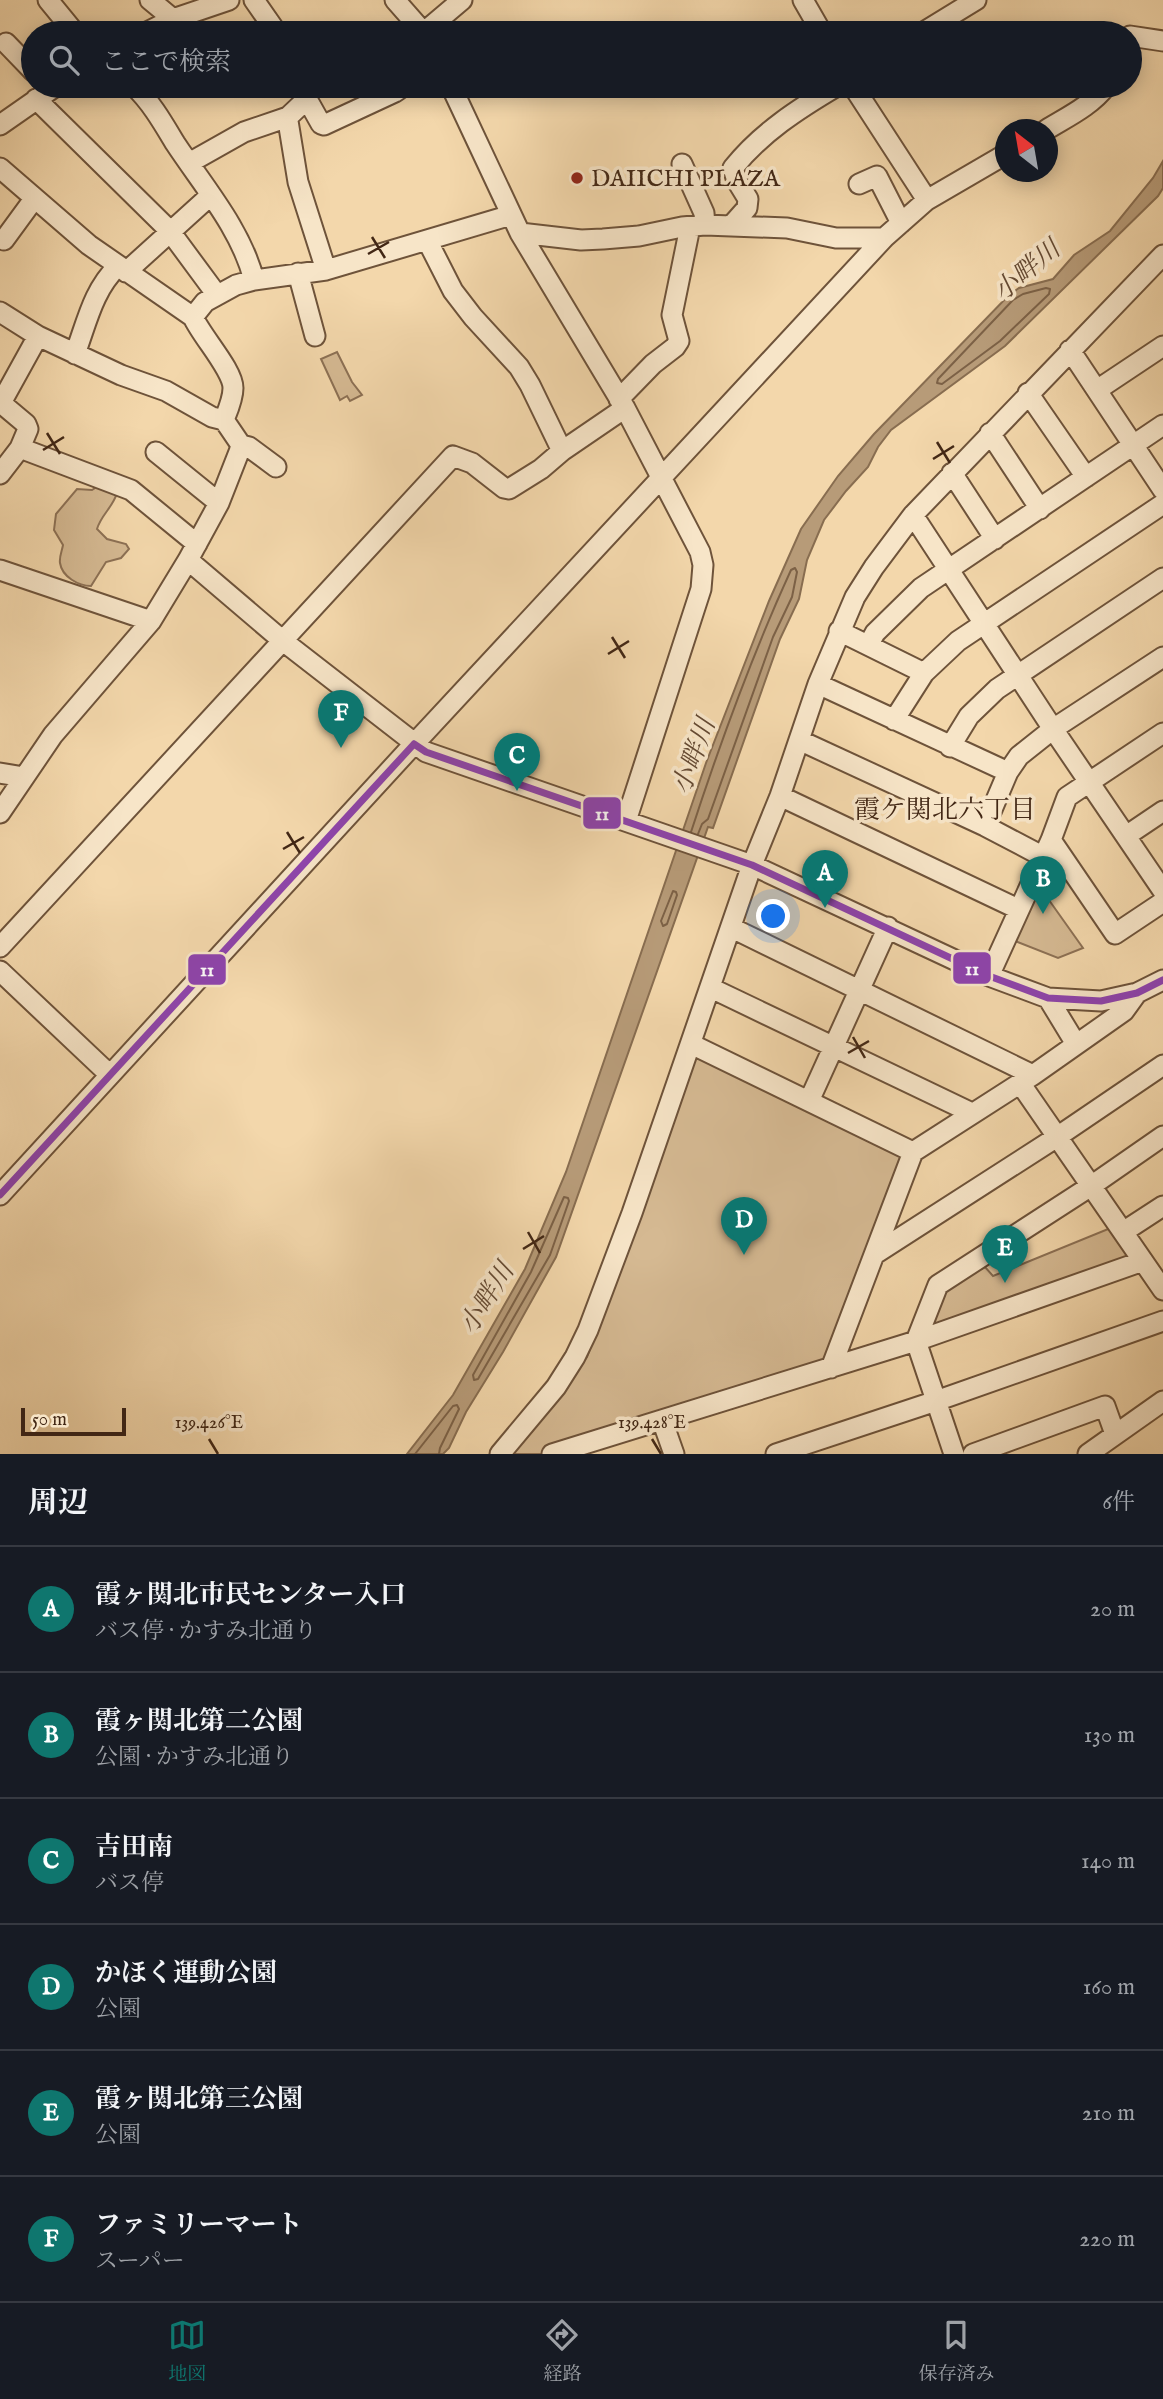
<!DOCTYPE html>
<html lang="ja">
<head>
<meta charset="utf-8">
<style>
  :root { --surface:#171b24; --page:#20242c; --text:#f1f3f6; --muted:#9ea1a6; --line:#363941; --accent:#0f766e }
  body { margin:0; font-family:"IM FELL English","Noto Serif JP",serif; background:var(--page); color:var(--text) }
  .compass { position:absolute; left:995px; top:119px; width:63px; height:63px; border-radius:50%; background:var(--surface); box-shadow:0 4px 18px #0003; rotate:329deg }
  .scale { position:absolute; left:21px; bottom:18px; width:105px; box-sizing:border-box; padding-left:7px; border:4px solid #422715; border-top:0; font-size:19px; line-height:24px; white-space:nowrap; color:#422715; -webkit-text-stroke:5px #f7e5c8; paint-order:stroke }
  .you { position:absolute; left:774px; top:917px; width:24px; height:24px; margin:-18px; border:5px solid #fff; border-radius:50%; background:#1a73e8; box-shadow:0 0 0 10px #1a73e833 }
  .badge { display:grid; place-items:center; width:46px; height:46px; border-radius:50%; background:var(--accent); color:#fff; font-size:23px; font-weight:700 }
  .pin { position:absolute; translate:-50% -58px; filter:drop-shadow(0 2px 4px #0008) }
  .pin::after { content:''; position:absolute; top:37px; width:24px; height:21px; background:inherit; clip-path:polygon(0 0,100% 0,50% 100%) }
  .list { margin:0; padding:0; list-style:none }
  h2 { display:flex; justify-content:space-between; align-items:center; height:91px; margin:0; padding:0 28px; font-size:30px }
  h2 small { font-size:23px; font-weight:400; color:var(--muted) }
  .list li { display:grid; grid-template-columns:46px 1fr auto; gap:21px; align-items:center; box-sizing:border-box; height:126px; padding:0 28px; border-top:2px solid var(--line) }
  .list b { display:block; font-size:26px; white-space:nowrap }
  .list p { margin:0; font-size:23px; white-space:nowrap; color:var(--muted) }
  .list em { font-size:23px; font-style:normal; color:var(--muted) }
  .icon { flex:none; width:38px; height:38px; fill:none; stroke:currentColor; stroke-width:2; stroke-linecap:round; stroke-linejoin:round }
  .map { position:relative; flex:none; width:1163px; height:1454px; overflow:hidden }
  .search { position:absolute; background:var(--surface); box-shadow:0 4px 18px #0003; left:21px; right:21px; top:21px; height:77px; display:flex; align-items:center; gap:18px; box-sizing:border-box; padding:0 24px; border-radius:38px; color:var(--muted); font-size:26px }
  .sheet { height:847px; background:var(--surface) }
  nav { display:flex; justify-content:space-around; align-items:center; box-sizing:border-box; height:98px; border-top:2px solid var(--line); background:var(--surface); font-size:19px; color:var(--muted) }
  nav a { display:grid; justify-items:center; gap:4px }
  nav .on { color:var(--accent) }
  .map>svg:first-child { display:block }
</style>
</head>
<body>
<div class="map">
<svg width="1163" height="1454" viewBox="0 0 1163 1454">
  <rect width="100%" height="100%" fill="#f3d7ab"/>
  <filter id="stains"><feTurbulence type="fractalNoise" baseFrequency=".00286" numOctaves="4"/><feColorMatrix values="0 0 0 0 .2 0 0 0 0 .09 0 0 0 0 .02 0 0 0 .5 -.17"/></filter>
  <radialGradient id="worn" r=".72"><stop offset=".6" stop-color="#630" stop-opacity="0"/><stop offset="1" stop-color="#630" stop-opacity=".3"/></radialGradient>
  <path fill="#d5b992" stroke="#8c7054" stroke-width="2" d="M337 352 352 382 362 395 350 401 347 396 340 400 321 359Z
    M98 486 117 493C113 507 101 515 97 529L107 539 126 544 129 549 121 558 106 562 91 586C79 586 62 577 60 563 59 557 62 551 63 545L54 530 56 514 77 489 92 490Z
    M1039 886 1083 948 1058 958 1015 941Z
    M696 1057 903 1153 826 1360 542 1454H511L587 1357Z
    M1113 1227 1130 1252 1129 1259 931 1326 940 1290 985 1267 993 1276Z"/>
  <path fill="#b79b78" stroke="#886d50" stroke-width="2" d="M1163 161V188L1158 196 1005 346 891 430 878 447 868 467 846 491 824 520 807 560 799 599 780 639 713 828 708 827 556 1257 503 1352 466 1412 449 1448 443 1454H407L453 1395 525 1269 566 1172 706 763 769 601 801 529 838 476 874 434 1009 295 1019 288 1053 279 1074 255 1110 231 1153 178Z"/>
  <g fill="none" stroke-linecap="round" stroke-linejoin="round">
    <path stroke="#7c6146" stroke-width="2" d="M1046 288 1050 289 1049 294 1000 341 942 384 937 383 938 379 1013 300 1023 294Z
      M691 832C720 743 752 655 791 570L795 568 797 572 792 597 773 637 708 819 702 824 698 834
      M673 891 676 892 677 895 667 924 663 926 661 921Z
      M564 1197 568 1198 569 1201 550 1255 478 1379 474 1380 473 1375 531 1272Z
      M415 1454 453 1406 457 1405 459 1409 440 1448 439 1454"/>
    <g stroke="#6e533a" stroke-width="23">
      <path id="minor" d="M48 0 75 33
        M150 0 173 19
        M254 0 277 33
        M395 0 424 33
        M803 0 822 33
        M145 33 173 19 229 0
        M423 33 462 0
        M922 33 976 0
        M1130 36 1163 41
        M6 43 33 71
        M134 86C151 102 163 123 175 143 204 187 241 229 254 280
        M304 86 307 99 288 117V121L298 182 326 270
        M451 86 520 233 625 408 700 552 703 565 701 589 626 821
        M853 86 927 200
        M36 99 169 230 217 295
        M307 99 321 124 324 125 395 92 398 90V86
        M0 125 56 86
        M1046 130C1067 117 1091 106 1106 86
        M189 163 244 132 288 117
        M682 164 704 213 705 225
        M0 168 89 245 193 317C202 337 233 370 233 388 233 399 228 410 224 420L241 445 239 452 219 503 188 560
        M859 184 877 176 901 223
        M731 226 747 208 748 199 737 181 733 168C761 133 798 109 837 86
        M520 233 581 240 603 239 639 236 682 227 705 225 787 228 836 238H884
        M4 240 34 199
        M427 240 453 291 473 317 519 367 530 385 562 451
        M126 272 211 195
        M298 273 315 336
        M0 312 38 336 121 375 166 391 212 417 224 420
        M193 317 205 302 236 285 254 280 326 270 511 215
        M1070 350 1163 490
        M75 354C87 322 93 290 118 266
        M1097 390 1163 346
        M1028 393 1086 477
        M619 399 653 364 675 347 679 341 672 315 690 227
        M990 433 1040 509
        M241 445 249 447 276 467
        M20 448 131 490 197 544
        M156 452 219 503
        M952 473 995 539
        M0 474 20 448 28 429 26 424 1 403 38 336
        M913 515 1053 729 1163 891
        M0 570 151 621
        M839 631 924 673
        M869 644 875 633 921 588 1163 425
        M818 684 1008 772
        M894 720 924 673 958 641 1163 504
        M799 740 985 826 1042 856
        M950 747 969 716 997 689 1163 578
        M0 773 24 777
        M780 796 1018 909
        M0 813 53 735 151 621 188 560 283 641 426 752 752 865 989 976 1048 998 1101 1001 1137 993 1163 980
        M985 826 1008 772 1019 756 1053 729 1163 657
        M1126 836 1163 811
        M1051 840 1115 934 1163 902
        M732 928 1033 1075
        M0 947 453 456 472 463 504 488 509 489 541 469 562 451 625 408
        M0 971 110 1075
        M989 976 1051 840 1067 797 1163 733
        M711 988 972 1113
        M1048 998 1076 1044
        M691 1044 913 1152
        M1020 1083 1163 1290
        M809 1101 888 927
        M0 1195 414 744 884 238 927 200 1006 154
        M1123 1232 1163 1206
        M875 1254 1057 1137 1163 1065
        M831 1368 913 1152 1033 1075 1124 1011 1137 993
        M662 1420 674 1454
        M500 1454 556 1387 575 1357 588 1330 632 1213 752 865 780 796 818 684 855 597 874 567 913 515 1163 255
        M552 1454 916 1341 1143 1261
        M776 1454 936 1401 1163 1321
        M954 1454 916 1341 938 1285 1091 1186 1163 1136
        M973 1454 1105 1406 1115 1434
        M1088 1454 1163 1401"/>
    </g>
    <use href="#minor" stroke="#f7e5c8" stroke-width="19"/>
    <g stroke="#f7e5c8" stroke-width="12">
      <path id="bus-1" d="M414 744 426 752 752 865 989 976 1048 998 1101 1001 1137 993 1163 980
        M0 1195 414 744"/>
    </g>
    <use href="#bus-1" stroke="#8e44ad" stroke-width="7"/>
  </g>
  <path fill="none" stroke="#422715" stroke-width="2.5" d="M372 237 385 258M368 254 389 242M47 433 60 454M937 442 950 463M43 450 64 437M933 459 954 446M612 637 625 658M608 654 629 641M287 832 300 853M283 849 304 837M853 1037 865 1058M848 1053 869 1041M528 1232 540 1253M523 1249 544 1236M209 1439 218 1454M652 1439 661 1454"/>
  <circle fill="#8f2418" stroke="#f7e5c8" stroke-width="2.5" cx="577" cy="178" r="7"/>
  <g text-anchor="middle" stroke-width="7" stroke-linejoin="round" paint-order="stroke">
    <g font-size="24" fill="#422715" stroke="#f7e5c8" text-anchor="start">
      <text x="591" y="186">DAIICHI PLAZA</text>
    </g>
    <g font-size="26" font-style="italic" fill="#654a33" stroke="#f7e5c8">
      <text transform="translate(1026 270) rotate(-40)" y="9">小畔川</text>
      <text transform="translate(693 756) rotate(-70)" y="9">小畔川</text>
      <text transform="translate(486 1298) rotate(-58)" y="9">小畔川</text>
    </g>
    <g font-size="26" fill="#422715" stroke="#f7e5c8">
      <text x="945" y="818">霞ケ関北六丁目</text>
    </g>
  </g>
  <g font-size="18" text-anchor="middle" fill="#422715" stroke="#f7e5c8" stroke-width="7" stroke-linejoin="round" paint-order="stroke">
    <text x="209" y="1428">139.426°E</text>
    <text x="652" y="1428">139.428°E</text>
  </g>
  <g stroke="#f7e5c8" stroke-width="2.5">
    <rect x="582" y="796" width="40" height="34" rx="7" fill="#8e44ad"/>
    <rect x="952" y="951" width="40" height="34" rx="7" fill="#8e44ad"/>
    <rect x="187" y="953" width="40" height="33" rx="7" fill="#8e44ad"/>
  </g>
  <g font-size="19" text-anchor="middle" font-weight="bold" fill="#fff">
    <text x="602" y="820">11</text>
    <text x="972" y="975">11</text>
    <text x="207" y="976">11</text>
  </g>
  <rect width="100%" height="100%" filter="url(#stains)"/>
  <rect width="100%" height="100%" fill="url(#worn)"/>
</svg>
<svg class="compass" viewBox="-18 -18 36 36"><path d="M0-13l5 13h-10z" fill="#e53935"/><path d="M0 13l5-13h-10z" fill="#9ea1a6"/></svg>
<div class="scale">50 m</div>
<div class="you"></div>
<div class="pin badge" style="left:825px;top:908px">A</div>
<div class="pin badge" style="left:1043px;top:914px">B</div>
<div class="pin badge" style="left:517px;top:791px">C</div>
<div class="pin badge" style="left:744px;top:1255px">D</div>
<div class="pin badge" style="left:1005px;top:1283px">E</div>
<div class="pin badge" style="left:341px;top:748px">F</div>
<div class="search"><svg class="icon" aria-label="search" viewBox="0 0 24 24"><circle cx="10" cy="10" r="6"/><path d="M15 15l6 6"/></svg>ここで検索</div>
</div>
<section class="sheet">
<h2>周辺<small>6件</small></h2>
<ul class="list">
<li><span class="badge">A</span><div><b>霞ヶ関北市民センター入口</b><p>バス停 · かすみ北通り</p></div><em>20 m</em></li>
<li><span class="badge">B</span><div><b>霞ヶ関北第二公園</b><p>公園 · かすみ北通り</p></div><em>130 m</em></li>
<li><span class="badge">C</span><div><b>吉田南</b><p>バス停</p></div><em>140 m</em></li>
<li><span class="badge">D</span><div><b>かほく運動公園</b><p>公園</p></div><em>160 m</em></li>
<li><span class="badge">E</span><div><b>霞ヶ関北第三公園</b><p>公園</p></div><em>210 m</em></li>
<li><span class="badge">F</span><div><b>ファミリーマート</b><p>スーパー</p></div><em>220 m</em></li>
</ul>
</section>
<nav>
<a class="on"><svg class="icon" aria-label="map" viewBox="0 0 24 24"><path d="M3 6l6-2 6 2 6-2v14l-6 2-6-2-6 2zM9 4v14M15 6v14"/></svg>地図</a>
<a><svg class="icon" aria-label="directions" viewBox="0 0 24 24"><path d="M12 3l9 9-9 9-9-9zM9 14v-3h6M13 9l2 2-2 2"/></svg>経路</a>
<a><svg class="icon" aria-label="saved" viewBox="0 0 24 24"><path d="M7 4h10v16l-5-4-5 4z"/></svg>保存済み</a>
</nav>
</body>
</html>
